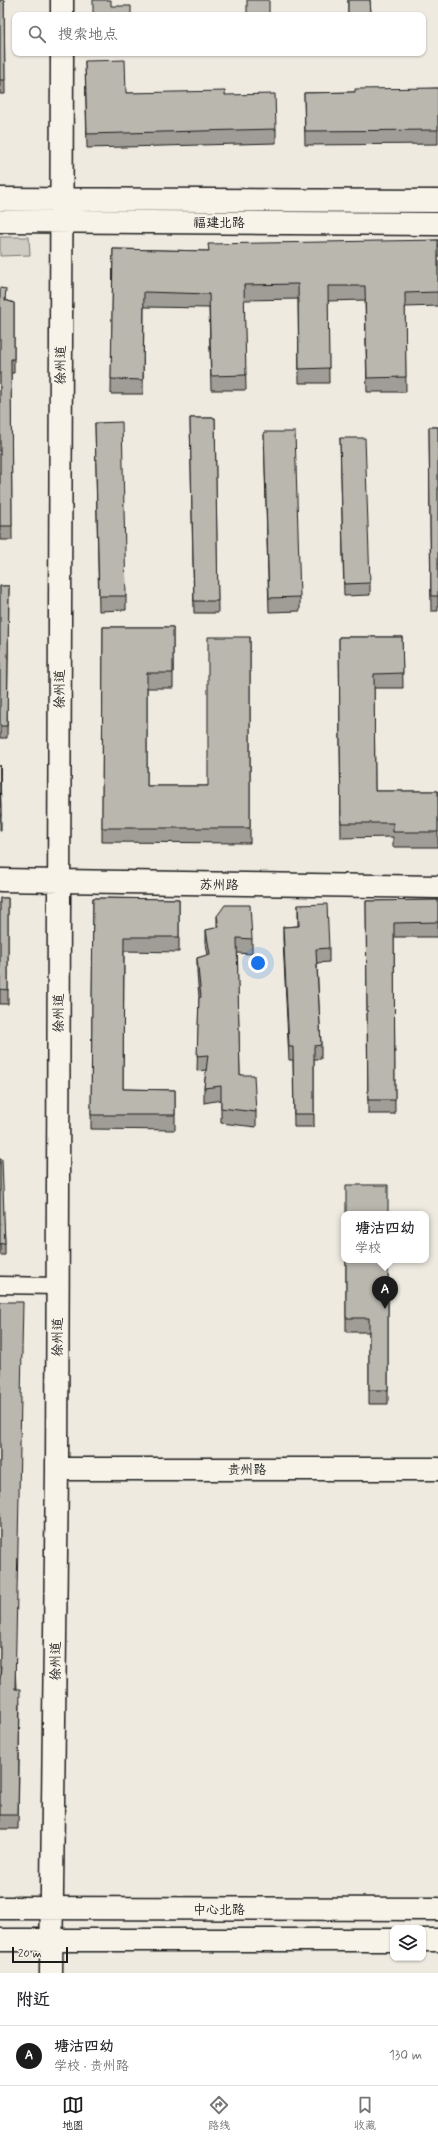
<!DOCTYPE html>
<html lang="zh">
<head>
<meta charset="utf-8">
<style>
  :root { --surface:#fff; --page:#f6f6f6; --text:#202124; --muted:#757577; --line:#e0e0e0; --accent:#1c1c1c }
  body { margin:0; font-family:Mynerve,"LXGW WenKai TC",sans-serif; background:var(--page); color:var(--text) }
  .controls { position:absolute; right:12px; bottom:12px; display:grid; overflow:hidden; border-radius:8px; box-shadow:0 1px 3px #0004 }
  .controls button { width:36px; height:36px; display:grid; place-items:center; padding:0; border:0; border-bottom:1px solid var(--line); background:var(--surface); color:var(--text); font:20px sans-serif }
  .scale { position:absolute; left:12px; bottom:10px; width:56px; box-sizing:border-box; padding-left:4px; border:2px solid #1c1c1c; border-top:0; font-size:11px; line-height:14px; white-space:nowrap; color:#1c1c1c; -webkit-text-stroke:3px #f7f3e8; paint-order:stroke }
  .you { position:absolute; left:258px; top:963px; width:14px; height:14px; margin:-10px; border:3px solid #fff; border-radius:50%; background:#1a73e8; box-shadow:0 0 0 6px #1a73e833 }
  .badge { display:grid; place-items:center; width:26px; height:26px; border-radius:50%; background:var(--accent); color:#fff; font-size:13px; font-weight:700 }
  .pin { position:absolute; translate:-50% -33px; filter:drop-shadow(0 1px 2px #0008) }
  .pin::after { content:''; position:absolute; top:21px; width:14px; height:12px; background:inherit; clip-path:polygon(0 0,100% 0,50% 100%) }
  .popup { position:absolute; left:341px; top:1211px; width:88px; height:52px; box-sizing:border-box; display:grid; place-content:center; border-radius:8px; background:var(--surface); filter:drop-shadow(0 1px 3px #0005); font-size:13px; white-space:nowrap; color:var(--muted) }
  .popup b { font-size:15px; color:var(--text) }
  .popup::after { content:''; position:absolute; left:50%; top:100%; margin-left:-8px; border:8px solid transparent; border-top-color:var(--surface) }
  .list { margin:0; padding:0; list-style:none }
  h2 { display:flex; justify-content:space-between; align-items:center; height:52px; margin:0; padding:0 16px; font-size:17px }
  h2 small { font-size:13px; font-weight:400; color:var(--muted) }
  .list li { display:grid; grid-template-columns:26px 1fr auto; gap:12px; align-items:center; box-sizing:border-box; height:60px; padding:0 16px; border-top:1px solid var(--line) }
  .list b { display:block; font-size:15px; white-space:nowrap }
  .list p { margin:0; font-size:13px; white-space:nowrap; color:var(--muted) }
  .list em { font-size:13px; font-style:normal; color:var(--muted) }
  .icon { flex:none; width:22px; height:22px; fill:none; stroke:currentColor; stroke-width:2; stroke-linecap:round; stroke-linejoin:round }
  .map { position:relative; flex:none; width:438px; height:1973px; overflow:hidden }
  .search { position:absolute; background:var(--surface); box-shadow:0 1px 3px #0004; left:12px; right:12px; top:12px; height:44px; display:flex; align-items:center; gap:10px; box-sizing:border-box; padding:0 14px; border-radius:8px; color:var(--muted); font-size:15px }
  .sheet { height:112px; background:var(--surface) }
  nav { display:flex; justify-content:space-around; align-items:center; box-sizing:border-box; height:56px; border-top:1px solid var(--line); background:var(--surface); font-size:11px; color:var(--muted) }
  nav a { display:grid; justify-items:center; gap:2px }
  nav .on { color:var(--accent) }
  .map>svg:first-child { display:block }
</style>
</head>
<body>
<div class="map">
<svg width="438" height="1973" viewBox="0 0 438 1973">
  <rect width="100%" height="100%" fill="#eeeae0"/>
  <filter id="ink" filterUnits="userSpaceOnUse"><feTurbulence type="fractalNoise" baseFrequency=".025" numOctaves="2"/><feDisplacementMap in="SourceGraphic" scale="8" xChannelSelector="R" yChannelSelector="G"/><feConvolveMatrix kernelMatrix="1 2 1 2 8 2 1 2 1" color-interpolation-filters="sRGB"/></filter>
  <g filter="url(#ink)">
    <path fill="#cfccc3" stroke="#767470" d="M0 237H29L30 255 0 256Z"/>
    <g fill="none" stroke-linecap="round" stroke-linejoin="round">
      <g stroke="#1c1c1c" stroke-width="19">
        <path id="street" d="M0 1285 57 1286"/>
      </g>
      <g stroke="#1c1c1c" stroke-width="25">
        <path id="secondary" d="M62 15V0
          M0 199 438 201
          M0 221 438 224
          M0 880 438 887
          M57 1469H438
          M0 1908 438 1909
          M0 1940H393
          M423 1940H438
          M51 1973 57 1469 62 53"/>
      </g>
      <use href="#street" stroke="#f7f3e8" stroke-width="16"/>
      <use href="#secondary" stroke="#f7f3e8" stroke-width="22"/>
    </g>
    <path fill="#a09d96" stroke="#1c1c1c" d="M0 0H4L5 94H0Z
      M348 0H370L371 15H348Z
      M85 61 126 93 225 95 276 129V143L87 148Z
      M438 88V144L305 145 304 93 355 92Z
      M438 240V306L405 307 406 392H367L365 300 328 301 329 383H299L298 299 244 300 246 390H211L209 308 144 307 143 394H111L113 249 208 251Z
      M0 288 6 300 14 303V373H11L12 540H0Z
      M190 418H215L218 613H194Z
      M95 423 126 596V610L99 611Z
      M429 427H438V611H431Z
      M264 432 300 597V611L269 612Z
      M340 438 370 583V595L344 596Z
      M0 586H9L7 738H0Z
      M103 627H173V688H147V786H208L250 637V843L102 842Z
      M339 637H402L403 688H374L375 791H438V847H393V837L341 838Z
      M0 765 1 816V831H0Z
      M0 898H8V1004H0Z
      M93 898 179 899V952L124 951 123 1089 175 1090V1130L91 1129Z
      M438 900V937H394L395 1114H368L366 901Z
      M298 905 329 948V962L317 963 321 1045V1059H314V1127H294L293 1060H289L283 940V927L298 926Z
      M217 916 252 939V954L237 953 240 1075 256 1112V1127L221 1123V1100L204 1103V1088L206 1070 197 1071 199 997 197 973V958L208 955 206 944V930L217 928Z
      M0 1159 5 1243V1255H0Z
      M346 1260H388V1404H369V1332H346Z
      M0 1302 16 1689 20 1703 18 1829H0Z"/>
    <path fill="#bab7af" stroke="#1c1c1c" d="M0 0H4L5 80H0Z
      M93 0H111V6H131V15H93Z
      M247 0H269V15H247Z
      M348 0H370L371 13 348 14Z
      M125 60 126 93 225 91V95L275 94 276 129 87 134 85 61Z
      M438 88V130L305 131 304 93 355 92V89Z
      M438 240V292L405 293 406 377 367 378 365 286H328L329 368 299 369 298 284 244 285 246 375 211 376 209 294 144 292 143 380 111 379 113 249 209 251 208 244Z
      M0 288 6 289 5 300 14 303V359H11L12 526H0Z
      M190 418H215L218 601H194Z
      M122 422 126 596H99L95 423Z
      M429 427H438V596H431Z
      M264 432H295L300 597 269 598Z
      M340 438H365L370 583 344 584Z
      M0 586H9L7 726H0Z
      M103 627H173V673H147V786H208V637H250V828H102Z
      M339 637H402L403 673 374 674 375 791H438V832H393V823H341Z
      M0 765 1 816H0Z
      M0 898H8V990L0 989Z
      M93 898 179 899V937H124L123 1089 175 1090V1115H91Z
      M438 900V922L394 923 395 1100H368L366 901Z
      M327 904 329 948 316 949 321 1045 314 1046V1114H294L293 1047H289L283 927 299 926 298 905Z
      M225 905H250L252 939 237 938 240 1075H254L256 1112 221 1108V1086L204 1088 208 1055 197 1056 199 998 201 997 197 958 210 954 206 930 219 927 217 916Z
      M0 1159H2L5 1243 0 1244Z
      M346 1185H388V1214H346Z
      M346 1260H388V1390H369V1318H346Z
      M0 1302H23L15 1689H20L18 1815H0V1680L1 1667H0Z"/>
  </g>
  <g text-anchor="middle" stroke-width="4" stroke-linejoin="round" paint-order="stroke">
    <g font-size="13" fill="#1c1c1c" stroke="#f7f3e8">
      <text x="219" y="227">福建北路</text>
      <text transform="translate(60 365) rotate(-90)" y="5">徐州道</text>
      <text transform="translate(59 689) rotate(-90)" y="5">徐州道</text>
      <text transform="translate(219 884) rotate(1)" y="5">苏州路</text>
      <text transform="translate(58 1013) rotate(-90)" y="5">徐州道</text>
      <text transform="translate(57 1337) rotate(-90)" y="5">徐州道</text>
      <text x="247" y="1474">贵州路</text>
      <text transform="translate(55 1661) rotate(-90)" y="5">徐州道</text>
      <text x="219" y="1914">中心北路</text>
    </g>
  </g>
</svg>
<div class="controls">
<button><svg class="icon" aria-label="layers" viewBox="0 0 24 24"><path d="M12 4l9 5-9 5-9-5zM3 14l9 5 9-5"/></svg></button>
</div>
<div class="scale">20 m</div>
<div class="you"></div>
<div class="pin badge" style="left:385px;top:1309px">A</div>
<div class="popup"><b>塘沽四幼</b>学校</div>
<div class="search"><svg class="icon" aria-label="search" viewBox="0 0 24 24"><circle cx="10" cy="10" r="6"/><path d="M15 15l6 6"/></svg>搜索地点</div>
</div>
<section class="sheet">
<h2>附近<small></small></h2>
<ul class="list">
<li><span class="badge">A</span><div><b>塘沽四幼</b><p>学校 · 贵州路</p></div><em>130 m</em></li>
</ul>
</section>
<nav>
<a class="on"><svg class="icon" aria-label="map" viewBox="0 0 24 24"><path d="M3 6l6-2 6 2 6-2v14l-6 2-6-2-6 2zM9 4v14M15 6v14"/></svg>地图</a>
<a><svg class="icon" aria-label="directions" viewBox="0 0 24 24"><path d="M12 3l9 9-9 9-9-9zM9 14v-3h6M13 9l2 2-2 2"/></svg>路线</a>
<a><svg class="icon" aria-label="saved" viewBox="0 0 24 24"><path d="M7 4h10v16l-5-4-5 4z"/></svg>收藏</a>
</nav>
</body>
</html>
